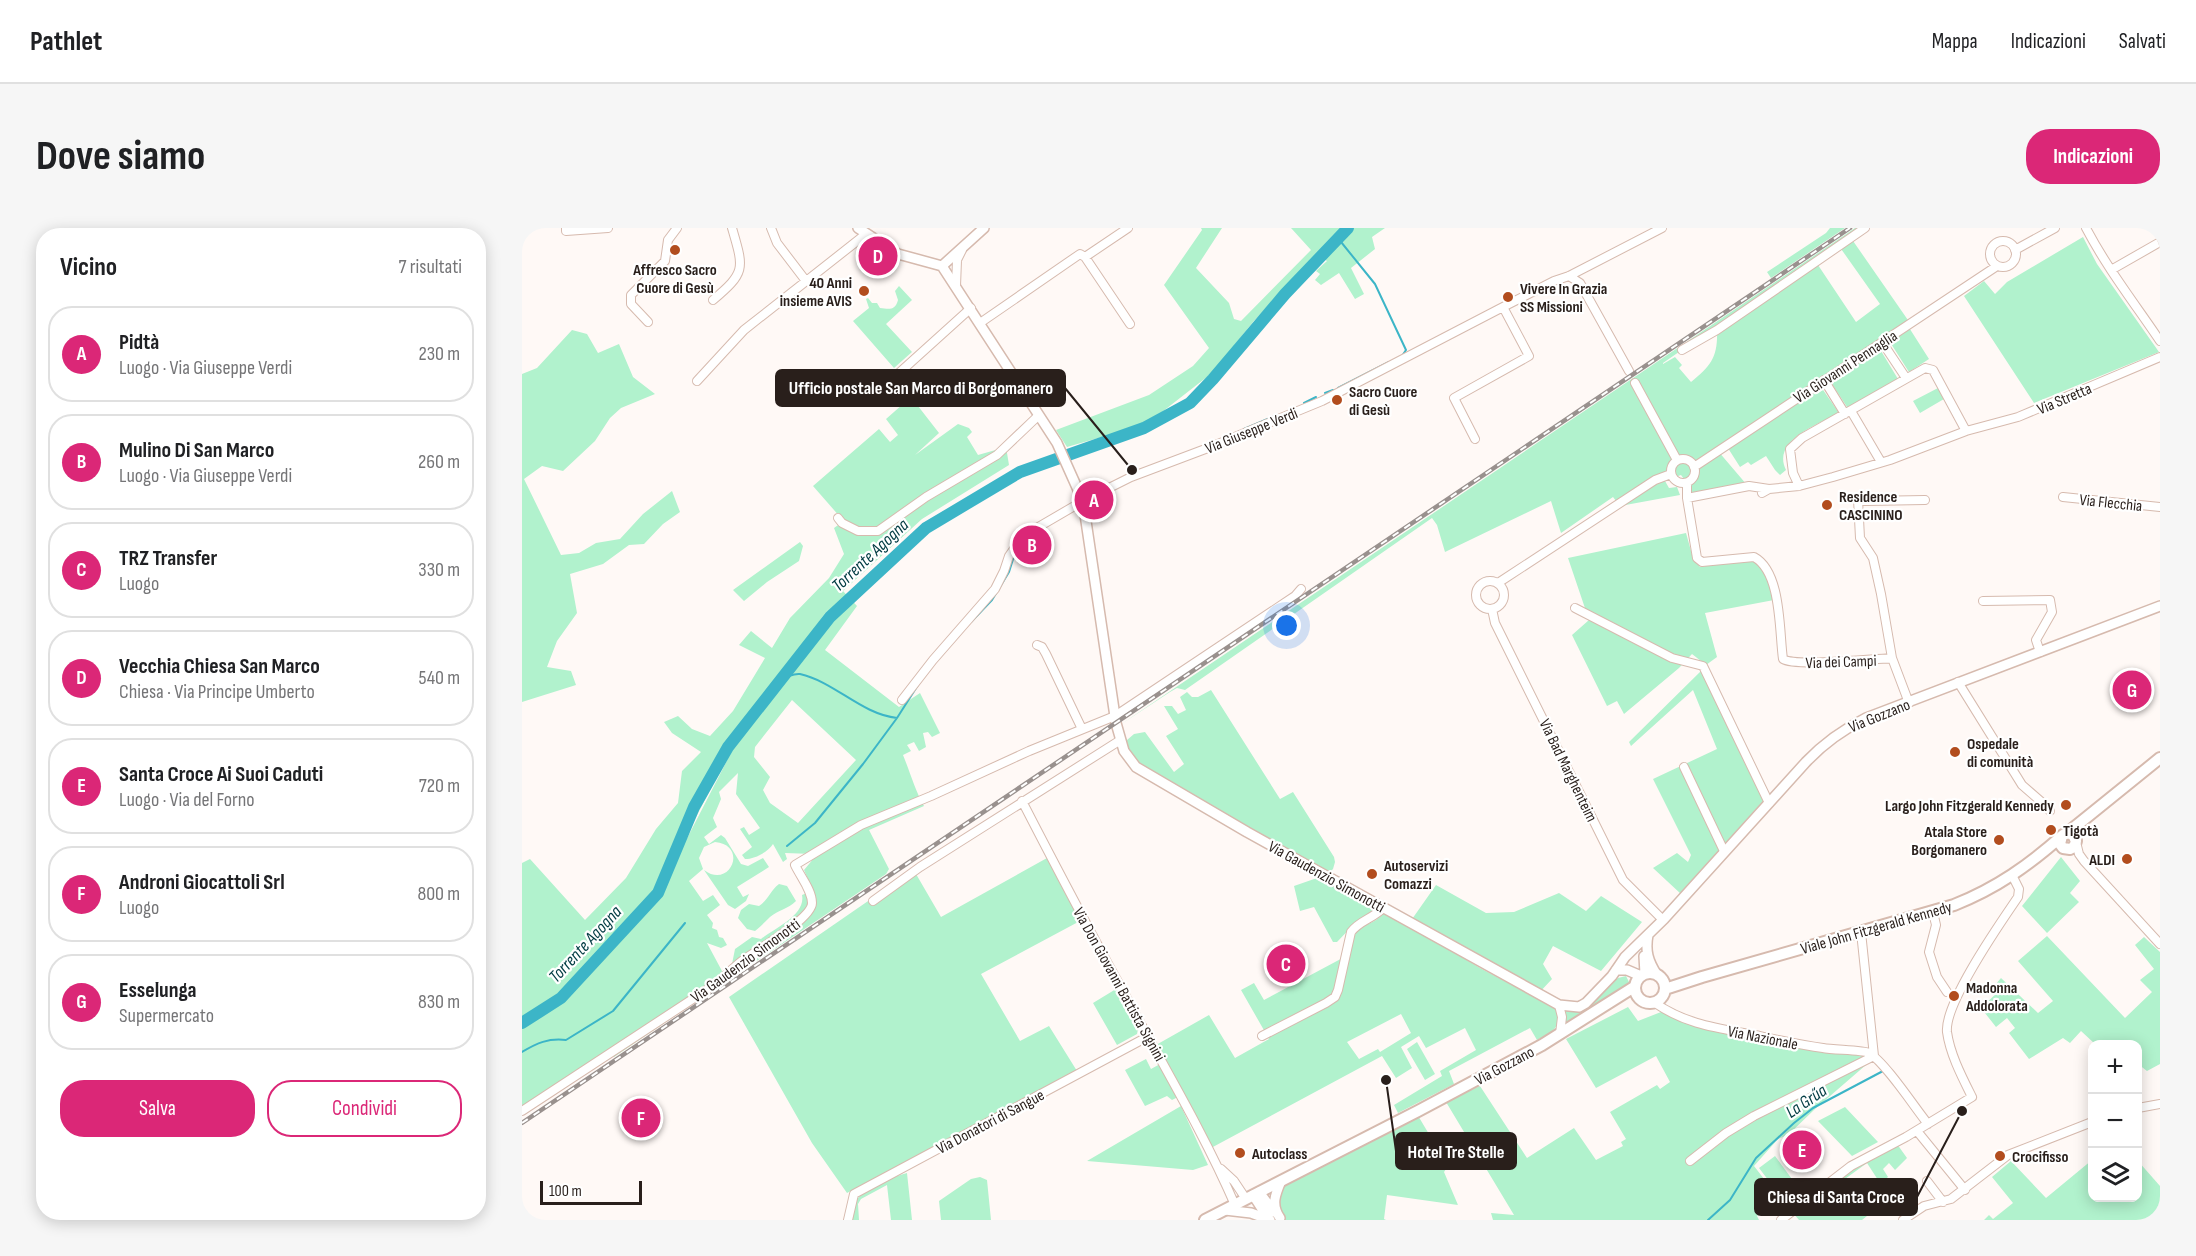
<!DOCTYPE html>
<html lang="it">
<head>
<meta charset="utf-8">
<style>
  :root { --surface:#fff; --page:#f6f6f6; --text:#202124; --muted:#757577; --line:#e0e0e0; --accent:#db2777 }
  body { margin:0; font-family:"Sofia Sans Condensed",sans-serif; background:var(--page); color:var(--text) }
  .controls { position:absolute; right:18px; bottom:18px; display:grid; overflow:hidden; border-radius:12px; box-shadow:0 3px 15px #0003 }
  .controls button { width:54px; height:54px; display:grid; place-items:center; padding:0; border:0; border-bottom:2px solid var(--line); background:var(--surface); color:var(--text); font:30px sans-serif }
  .scale { position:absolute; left:18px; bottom:15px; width:102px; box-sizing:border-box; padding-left:6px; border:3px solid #291f1b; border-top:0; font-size:16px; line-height:21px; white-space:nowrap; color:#291f1b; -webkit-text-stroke:4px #fff; paint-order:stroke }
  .you { position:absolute; left:765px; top:398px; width:21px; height:21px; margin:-15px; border:4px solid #fff; border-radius:50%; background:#1a73e8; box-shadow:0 0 0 9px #1a73e833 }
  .badge { display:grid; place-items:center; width:39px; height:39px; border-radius:50%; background:var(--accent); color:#fff; font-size:20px; font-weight:700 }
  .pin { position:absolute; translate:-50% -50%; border:3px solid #fff; box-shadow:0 2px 6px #0006 }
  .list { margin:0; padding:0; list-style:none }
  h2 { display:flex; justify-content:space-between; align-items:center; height:78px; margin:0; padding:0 24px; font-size:26px }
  h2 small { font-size:20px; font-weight:400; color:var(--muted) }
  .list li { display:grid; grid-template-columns:39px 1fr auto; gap:18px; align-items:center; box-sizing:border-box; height:96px; margin:0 12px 12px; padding:0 12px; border:2px solid var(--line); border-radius:24px }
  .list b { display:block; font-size:22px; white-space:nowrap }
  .list p { margin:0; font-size:20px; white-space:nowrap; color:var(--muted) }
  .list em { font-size:20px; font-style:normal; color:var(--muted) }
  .actions { display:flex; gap:12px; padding:18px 24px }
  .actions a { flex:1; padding:14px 0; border:2px solid var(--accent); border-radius:24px; text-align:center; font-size:21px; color:var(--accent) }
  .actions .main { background:var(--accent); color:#fff }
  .icon { flex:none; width:33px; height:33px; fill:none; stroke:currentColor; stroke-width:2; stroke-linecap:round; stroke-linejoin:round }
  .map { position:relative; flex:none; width:1638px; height:992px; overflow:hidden; border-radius:24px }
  header { display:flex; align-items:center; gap:36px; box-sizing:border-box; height:84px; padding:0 30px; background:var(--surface); border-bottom:2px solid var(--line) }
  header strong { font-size:28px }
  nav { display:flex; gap:33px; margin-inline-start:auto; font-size:21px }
  .intro { display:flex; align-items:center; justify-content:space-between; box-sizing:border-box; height:144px; padding:0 36px }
  h1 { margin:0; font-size:42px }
  .button { padding:15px 27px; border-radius:24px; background:var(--accent); color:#fff; font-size:21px; font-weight:700 }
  main { display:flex; gap:36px; padding:0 36px }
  aside { flex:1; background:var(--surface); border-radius:24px; box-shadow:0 3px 15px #0003 }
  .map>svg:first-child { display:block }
</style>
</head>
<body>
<header>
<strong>Pathlet</strong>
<nav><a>Mappa</a><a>Indicazioni</a><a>Salvati</a></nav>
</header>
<div class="intro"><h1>Dove siamo</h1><a class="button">Indicazioni</a></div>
<main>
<aside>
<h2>Vicino<small>7 risultati</small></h2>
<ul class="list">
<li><span class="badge">A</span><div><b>Pidtà</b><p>Luogo · Via Giuseppe Verdi</p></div><em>230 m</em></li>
<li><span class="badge">B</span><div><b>Mulino Di San Marco</b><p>Luogo · Via Giuseppe Verdi</p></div><em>260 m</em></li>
<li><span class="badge">C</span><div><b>TRZ Transfer</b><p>Luogo</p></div><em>330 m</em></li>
<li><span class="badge">D</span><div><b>Vecchia Chiesa San Marco</b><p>Chiesa · Via Principe Umberto</p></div><em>540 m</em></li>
<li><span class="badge">E</span><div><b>Santa Croce Ai Suoi Caduti</b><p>Luogo · Via del Forno</p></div><em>720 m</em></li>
<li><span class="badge">F</span><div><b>Androni Giocattoli Srl</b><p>Luogo</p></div><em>800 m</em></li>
<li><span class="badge">G</span><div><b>Esselunga</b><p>Supermercato</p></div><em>830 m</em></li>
</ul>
<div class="actions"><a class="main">Salva</a><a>Condividi</a></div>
</aside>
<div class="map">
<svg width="1638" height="992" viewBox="0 0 1638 992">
  <rect width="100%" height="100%" fill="#fff9f6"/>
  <path fill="#b1f2cd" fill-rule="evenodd" d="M679 0H700L674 40 707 75 712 91 719 93 789 22 769 0H863L850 9 853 21 829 40 842 66 833 71 817 45 799 57 793 52 798 46 794 43 805 33 794 26 731 94 690 145 640 184 611 200 545 219 534 202 627 167 671 138 687 120 642 57 680 2Z
    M1308 0H1323L1249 50 1245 44 1304 5Z
    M1333 0H1336L1141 135V136L1153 129 1160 137 1157 140 1169 154C1189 138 1196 129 1195 102L1294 34 1334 94 1358 76 1317 18 1329 10 1388 95 1386 98 1407 131 1387 144 1366 111 1356 118 1376 151 1327 182 1306 150 1297 156 1317 185C1297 196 1249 212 1264 242L1258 247 1253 242 1244 228 1229 237 1226 234 1218 239 1204 217 1196 223 1225 257 1165 270V255L1159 247 1143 253 1147 260 1155 259 1158 267 1098 278 1091 269 1039 305 1029 273 923 324 915 297 910 290 663 462 655 460 648 464 598 497Z
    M1561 9 1575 36 1637 124 1512 175 1442 68 1462 53 1473 66 1485 54Z
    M377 58 390 72 364 96 390 124 372 140 331 93 347 80 344 71 346 70 350 75H355L358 80C367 81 373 83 376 72L373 63Z
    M50 102 65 106 76 125 97 116 111 149 133 166 99 180 88 190 73 213 41 243 20 238 2 251 39 327 57 325 74 315 98 311 121 286 150 263 158 284 141 296 122 316 107 317 81 336 48 346 55 385 35 413 25 439 49 443 54 457 0 474V146L15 140Z
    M1416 160 1422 171 1398 185 1391 173Z
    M389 169 417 205 393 227 436 196 447 200 450 204 445 209 456 227 484 219 487 237 400 291 321 363 335 378 303 422 377 479 398 465 418 505 410 509 406 504 401 505 404 519 397 523 392 514 385 517 389 523 381 527C388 544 393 562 402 578L347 602 367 641 364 646 92 829 89 828 208 746 288 686 290 660 282 642 292 630 291 626 263 625 265 631 261 634 251 616C246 624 233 631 223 631L220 627 230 619 218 601 222 599 227 607 238 600 214 566 216 545 197 564 199 571 191 590 195 599 182 609 187 616 199 607 203 610 219 636 226 638 241 630 247 639 215 659 221 669 227 666 224 673 213 681 206 677 182 642C208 662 227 617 193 614L182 619 177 630 181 641 167 653 181 673 191 667 198 677 185 687 191 695 190 700 195 702 197 709 201 710 205 717 199 720 185 715 200 743 199 749 0 880V796L40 770 137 665 213 517 310 375 212 516 135 664 39 769 0 794V635L8 631 63 692 104 650 134 601 156 575 160 543 179 524 150 505 142 494 156 488 170 501 188 508 211 483 243 430 217 417 229 403 250 420 268 390 307 350 322 326 312 300 319 295V290L291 258 357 201 368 214 376 207 364 191ZM270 472 334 532 276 595 248 575 241 562 248 549 232 529 233 519Z
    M1164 305 1171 330 1178 339 1226 331 1235 333C1245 344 1248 358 1252 372L1183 385 1195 429 1184 437 1170 426 1157 440 1102 486 1095 473 1085 478 1050 407 1067 392 1046 330Z
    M278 314 281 318 277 333 245 354 222 373 211 362Z
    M1180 442 1242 572 1159 666 1131 640 1155 625 1166 634 1169 627 1131 551 1195 521 1171 462 1109 518 1107 514Z
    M689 462 758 571 771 564 812 629 813 634 811 641 804 648 607 531 599 504 605 512 612 506 623 504 652 544 662 536 644 508 656 501 642 478H650L656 486 664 482 658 469 665 464 670 469H676Z
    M1539 629 1558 653 1548 665 1557 674 1525 705 1500 678Z
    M525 630 558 693 459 746 498 813 527 798 555 843 325 965 290 915 207 769 349 671 351 677 394 646 419 689Z
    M795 650 851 680 849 686 836 692 815 714H811L792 679 778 683 772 658Z
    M257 656 265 658 274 673C266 681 256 682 248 689 243 694 239 698 233 703L225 701 216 690 219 682 227 676 237 678C247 671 248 663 257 656Z
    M914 657 964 685 992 684 1037 665 1064 683 1079 668 1120 694 1079 743 1031 718 1021 736 1030 751 1016 766 888 694Z
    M285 665 288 675 279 689 231 720 210 736 213 721 230 709 239 711C253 700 284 687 280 667Z
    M864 683 958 740 1035 781C1038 802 1032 803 1015 812L1008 800 927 843 932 856 876 885 872 877 920 848 918 843 954 822 943 800 904 820 897 808 879 819 890 840 874 850 860 828 689 920 634 817 687 787 713 830 747 811 719 762 732 755 742 772 828 726C833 688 845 705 864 683ZM879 786 889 805 858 824 856 821 837 831 825 814Z
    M1525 708 1603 790 1630 764 1618 752 1632 741 1613 717 1622 709 1638 724V836L1625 843 1616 836V816H1573L1559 803 1548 815 1541 810 1507 831 1487 805 1493 800 1485 790 1474 799 1459 780 1478 762 1473 757 1479 750 1516 785 1531 773 1496 733Z
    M1104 748 1108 756 1043 800 1042 781 1064 778 1096 750Z
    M594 761 616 801 615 806 595 817 571 775Z
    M1106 779 1116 793 1139 784 1161 794 1349 828 1204 905 1352 830 1293 881 1266 907 1256 911 1232 938 1256 969 1235 988 1237 992H971L969 985 992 987 924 874 958 858 1005 930 1052 900 1074 932 1101 918 1099 914 1104 911 1088 884 1135 857 1138 861 1148 854 1134 828 1074 860 1044 811Z
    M895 814 913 846 903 852 885 821Z
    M624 831 629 841 638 836 656 869 650 872 645 868 623 878 603 842Z
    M659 878 686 937 671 942 565 933Z
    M1323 879 1356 914 1330 928 1296 893Z
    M895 886 926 938 922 944 936 977 865 967 862 991 864 992H763C754 981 754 969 761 957Z
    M1375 916 1385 930 1373 942 1367 935 1361 941 1366 949 1360 954 1358 951 1356 952 1345 935 1316 956 1323 965 1326 963 1345 988 1340 992H1277L1271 985 1329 939Z
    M1253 928 1275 958 1260 970 1237 940Z
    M1570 932V970H1616V933L1638 958V992H1462L1467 987 1471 991 1491 975 1470 949 1489 933 1524 970Z
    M385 945 390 992H369L365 957 339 971 336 976 337 992H329C330 984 331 974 337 969 348 958 370 949 385 945Z
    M458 949 465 952 469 992H419L417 973 449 951Z"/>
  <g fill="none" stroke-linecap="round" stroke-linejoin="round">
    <path stroke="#3cb5c7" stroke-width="2" d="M815 9 853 56 884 122 880 128
      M816 160 867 134
      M803 165 811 162
      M782 175 794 169
      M722 201 755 187
      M449 394 470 372 487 344 492 328 499 318 510 306
      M260 450C266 449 272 445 278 446 313 454 339 486 375 490
      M265 618 293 595 341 536 375 490 396 457
      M0 824C15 815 26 810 44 812L91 783 163 695
      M1186 992 1208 972 1234 930 1272 895 1291 880 1361 843"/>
    <path stroke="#3cb5c7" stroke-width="12" d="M0 795 39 770 136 665 172 579 206 519 308 389 404 300 498 244 622 200 668 175 691 151 763 66 826 0"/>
    <g stroke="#d6baae" stroke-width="10">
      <path id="minor" d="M44 0V3L86 0
        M249 0 255 15 284 53
        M1564 0C1585 40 1613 76 1638 113
        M1468 26a13 13 0 1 1 26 0a13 13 0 1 1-26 0Z
        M1493 22 1533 0
        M563 29 606 0
        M1589 42 1638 14
        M1047 48 1058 55 1107 143
        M434 58 435 32 440 22
        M191 72C224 44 222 41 210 0
        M126 94 109 76V67L143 33 146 12 155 0
        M458 95 558 26 563 29 608 96
        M1360 114 1384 150
        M1160 122 1195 102 1343 0
        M377 145 449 80
        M1302 152 1323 186
        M175 153 222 102 344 6
        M1113 155 1155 232
        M1329 183 1359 234
        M953 211 932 170 1007 128 981 79
        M1149 243a12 12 0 1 1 24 0a12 12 0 1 1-24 0Z
        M1172 239 1475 38
        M1165 255V270L1175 330 1180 334 1232 329C1260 344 1257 404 1261 431 1273 439 1352 431 1370 430
        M1277 258 1271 245 1268 221 1280 210 1403 140 1411 142 1444 203
        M1240 265 1247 261 1277 258 1311 249 1368 232 1444 203 1496 189 1638 129
        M1541 269 1638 279
        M1165 270 1227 258 1247 261
        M316 290 320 295 336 303H356L404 269 475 227 516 188
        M954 367a14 14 0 1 1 28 0a14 14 0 1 1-28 0Z
        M976 355 1133 252 1149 246
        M1461 373 1528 372 1530 384 1514 412 1518 424
        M1053 380 1150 430 1181 438 1247 575
        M970 381 973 395 1101 652 1141 692
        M515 417 520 419 524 426 560 501
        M1436 454 1500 557 1523 577 1528 583
        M380 472 411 432 473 361 482 343 487 328 501 308 561 273 609 249 686 220 800 173 981 79 1032 53 1047 48 1140 0
        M1387 475 1370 430 1359 366 1351 330 1338 310 1336 271 1345 273 1403 272
        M1162 539 1202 623
        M500 573C533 637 566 700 601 763 639 834 681 903 713 977
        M1554 614 1557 626 1562 633 1638 716
        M351 673 398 639 597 513
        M1411 684 1414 697 1407 724 1415 749 1425 764
        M1133 775C1165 797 1196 800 1233 807 1256 812 1278 817 1301 820 1311 822 1341 822 1347 825 1363 834 1393 880 1406 896
        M1037 777 1040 789 1038 806
        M740 808 804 775 813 769 816 762 829 704C838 692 851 691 862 679
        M1616 880 1638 876
        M0 883 195 755C203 748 211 740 220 733 233 723 290 691 290 675 290 662 278 648 273 637L339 597 409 568 507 523 593 488 773 368 779 361
        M1395 903 1443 962
        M1168 933 1204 905 1232 888 1352 828 1339 704
        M699 941 712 953 724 971
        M1405 953 1421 974
        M326 992 332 966 627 808
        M1259 992 1329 938 1384 909 1450 869C1440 849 1428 826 1425 804 1422 775 1479 694 1496 669L1497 661 1490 647
        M1381 992 1402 978 1429 971 1486 927 1570 894"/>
    </g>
    <g stroke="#d6baae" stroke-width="12">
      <path id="tertiary" d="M336 0 376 26 420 38 535 215 561 273 594 495 602 523 614 539 725 604 1037 777 1057 779 1064 775 1090 748 1103 729 1142 691 1284 534C1302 515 1320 502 1344 490L1638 378
        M420 38 462 0
        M1126 707C1123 723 1126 733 1135 747
        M1122 728 1123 746
        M1094 742H1105L1119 748
        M737 964 752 984
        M731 967 746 990
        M703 982 729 985 748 992
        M758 990C749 977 753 967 759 953"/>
    </g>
    <g stroke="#d6baae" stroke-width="14">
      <path id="secondary" d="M1544 606 1638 530
        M1113 760a15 15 0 1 1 30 0a15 15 0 1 1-30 0Z
        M1143 761 1180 749 1432 677C1475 660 1507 637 1541 607L1546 605 1551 607 1554 613 1552 619 1548 621 1541 620 1538 616 1540 608
        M683 992 896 883 1020 817 1112 759"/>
    </g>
    <use href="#minor" stroke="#fff" stroke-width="8"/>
    <use href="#tertiary" stroke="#fff" stroke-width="9"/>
    <use href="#secondary" stroke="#fff" stroke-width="10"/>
    <g stroke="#99918e" stroke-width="4.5">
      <path id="rail" d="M0 895 1328 0"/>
    </g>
    <use href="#rail" stroke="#fff" stroke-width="2" stroke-dasharray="7" stroke-linecap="butt"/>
  </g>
  <g fill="#b24d1e" stroke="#fff" stroke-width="2">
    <circle cx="153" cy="22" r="6"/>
    <circle cx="342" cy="63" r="6"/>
    <circle cx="986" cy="69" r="6"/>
    <circle cx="815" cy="172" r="6"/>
    <circle cx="1305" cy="277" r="6"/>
    <circle cx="1433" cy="524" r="6"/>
    <circle cx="1544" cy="577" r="6"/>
    <circle cx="1529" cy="602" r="6"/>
    <circle cx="1477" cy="612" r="6"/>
    <circle cx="1605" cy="631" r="6"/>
    <circle cx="850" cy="646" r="6"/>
    <circle cx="1432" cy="768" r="6"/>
    <circle cx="718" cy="925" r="6"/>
    <circle cx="1478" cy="928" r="6"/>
  </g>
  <g text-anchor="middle" stroke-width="4.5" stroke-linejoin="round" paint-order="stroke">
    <g font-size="16" font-weight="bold" fill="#291f1b" stroke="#fff" text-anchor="start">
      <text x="153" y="47" text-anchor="middle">Affresco Sacro<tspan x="153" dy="18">Cuore di Gesù</tspan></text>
      <text x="330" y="60" text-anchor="end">40 Anni<tspan x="330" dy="18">insieme AVIS</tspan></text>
      <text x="998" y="66">Vivere In Grazia<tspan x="998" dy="18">SS Missioni</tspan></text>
      <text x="827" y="169">Sacro Cuore<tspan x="827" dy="18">di Gesù</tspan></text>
      <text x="1317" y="274">Residence<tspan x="1317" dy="18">CASCININO</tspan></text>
      <text x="1445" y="521">Ospedale<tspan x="1445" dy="18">di comunità</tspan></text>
      <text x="1532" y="583" text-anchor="end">Largo John Fitzgerald Kennedy</text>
      <text x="1541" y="608">Tigotà</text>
      <text x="1465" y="609" text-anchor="end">Atala Store<tspan x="1465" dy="18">Borgomanero</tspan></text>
      <text x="1593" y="637" text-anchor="end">ALDI</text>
      <text x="862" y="643">Autoservizi<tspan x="862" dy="18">Comazzi</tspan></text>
      <text x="1444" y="765">Madonna<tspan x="1444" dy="18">Addolorata</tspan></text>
      <text x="730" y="931">Autoclass</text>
      <text x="1490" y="934">Crocifisso</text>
    </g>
    <g font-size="16" fill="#291f1b" stroke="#fff">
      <text transform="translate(1323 138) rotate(-33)" y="6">Via Giovanni Pennaglia</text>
      <text transform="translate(1542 170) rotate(-23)" y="6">Via Stretta</text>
      <text transform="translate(729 202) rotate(-22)" y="6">Via Giuseppe Verdi</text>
      <text transform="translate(1589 274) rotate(6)" y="6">Via Flecchia</text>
      <text transform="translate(1319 433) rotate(-2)" y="6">Via dei Campi</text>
      <text transform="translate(1357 487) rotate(-22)" y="6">Via Gozzano</text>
      <text transform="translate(1047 542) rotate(64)" y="6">Via Bad Marghenteim</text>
      <text transform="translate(805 648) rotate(29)" y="6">Via Gaudenzio Simonotti</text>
      <text transform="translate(1354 699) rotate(-16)" y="6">Viale John Fitzgerald Kennedy</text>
      <text transform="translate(223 732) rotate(-36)" y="6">Via Gaudenzio Simonotti</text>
      <text transform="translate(598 756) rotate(61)" y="6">Via Don Giovanni Battista Signini</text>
      <text transform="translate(1241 809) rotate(11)" y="6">Via Nazionale</text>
      <text transform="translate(982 837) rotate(-28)" y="6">Via Gozzano</text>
      <text transform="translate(468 893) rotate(-28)" y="6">Via Donatori di Sangue</text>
    </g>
    <g font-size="18" font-style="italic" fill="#013b42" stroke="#fff">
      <text transform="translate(348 327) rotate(-43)" y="6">Torrente Agogna</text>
      <text transform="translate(63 716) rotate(-47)" y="6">Torrente Agogna</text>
      <text transform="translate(1284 873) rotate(-34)" y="6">La Grűa</text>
    </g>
  </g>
  <path fill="none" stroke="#291f1b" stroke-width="2" d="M610 242L543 160M864 852L874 923M1440 883L1395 969"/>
  <g fill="#291f1b" stroke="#fff" stroke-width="2">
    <circle cx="610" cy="242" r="6"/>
    <circle cx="864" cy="852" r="6"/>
    <circle cx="1440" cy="883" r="6"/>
  </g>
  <g fill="#291f1b" stroke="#291f1b" stroke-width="2">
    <rect x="254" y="142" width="289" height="36" rx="6"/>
    <rect x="874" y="905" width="120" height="36" rx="6"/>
    <rect x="1233" y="951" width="162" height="36" rx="6"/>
  </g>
  <g font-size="18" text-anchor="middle" font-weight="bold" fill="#fff">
    <text x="399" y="166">Ufficio postale San Marco di Borgomanero</text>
    <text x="934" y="930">Hotel Tre Stelle</text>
    <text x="1314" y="975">Chiesa di Santa Croce</text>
  </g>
</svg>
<div class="controls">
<button>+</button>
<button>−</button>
<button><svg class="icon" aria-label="layers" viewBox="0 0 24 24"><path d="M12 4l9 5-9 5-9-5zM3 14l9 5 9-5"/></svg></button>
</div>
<div class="scale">100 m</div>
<div class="you"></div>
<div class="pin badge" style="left:572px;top:272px">A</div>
<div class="pin badge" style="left:510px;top:317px">B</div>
<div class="pin badge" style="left:764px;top:736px">C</div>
<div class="pin badge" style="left:356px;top:28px">D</div>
<div class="pin badge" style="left:1280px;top:922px">E</div>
<div class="pin badge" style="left:119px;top:890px">F</div>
<div class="pin badge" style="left:1610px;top:462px">G</div>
</div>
</main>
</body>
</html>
